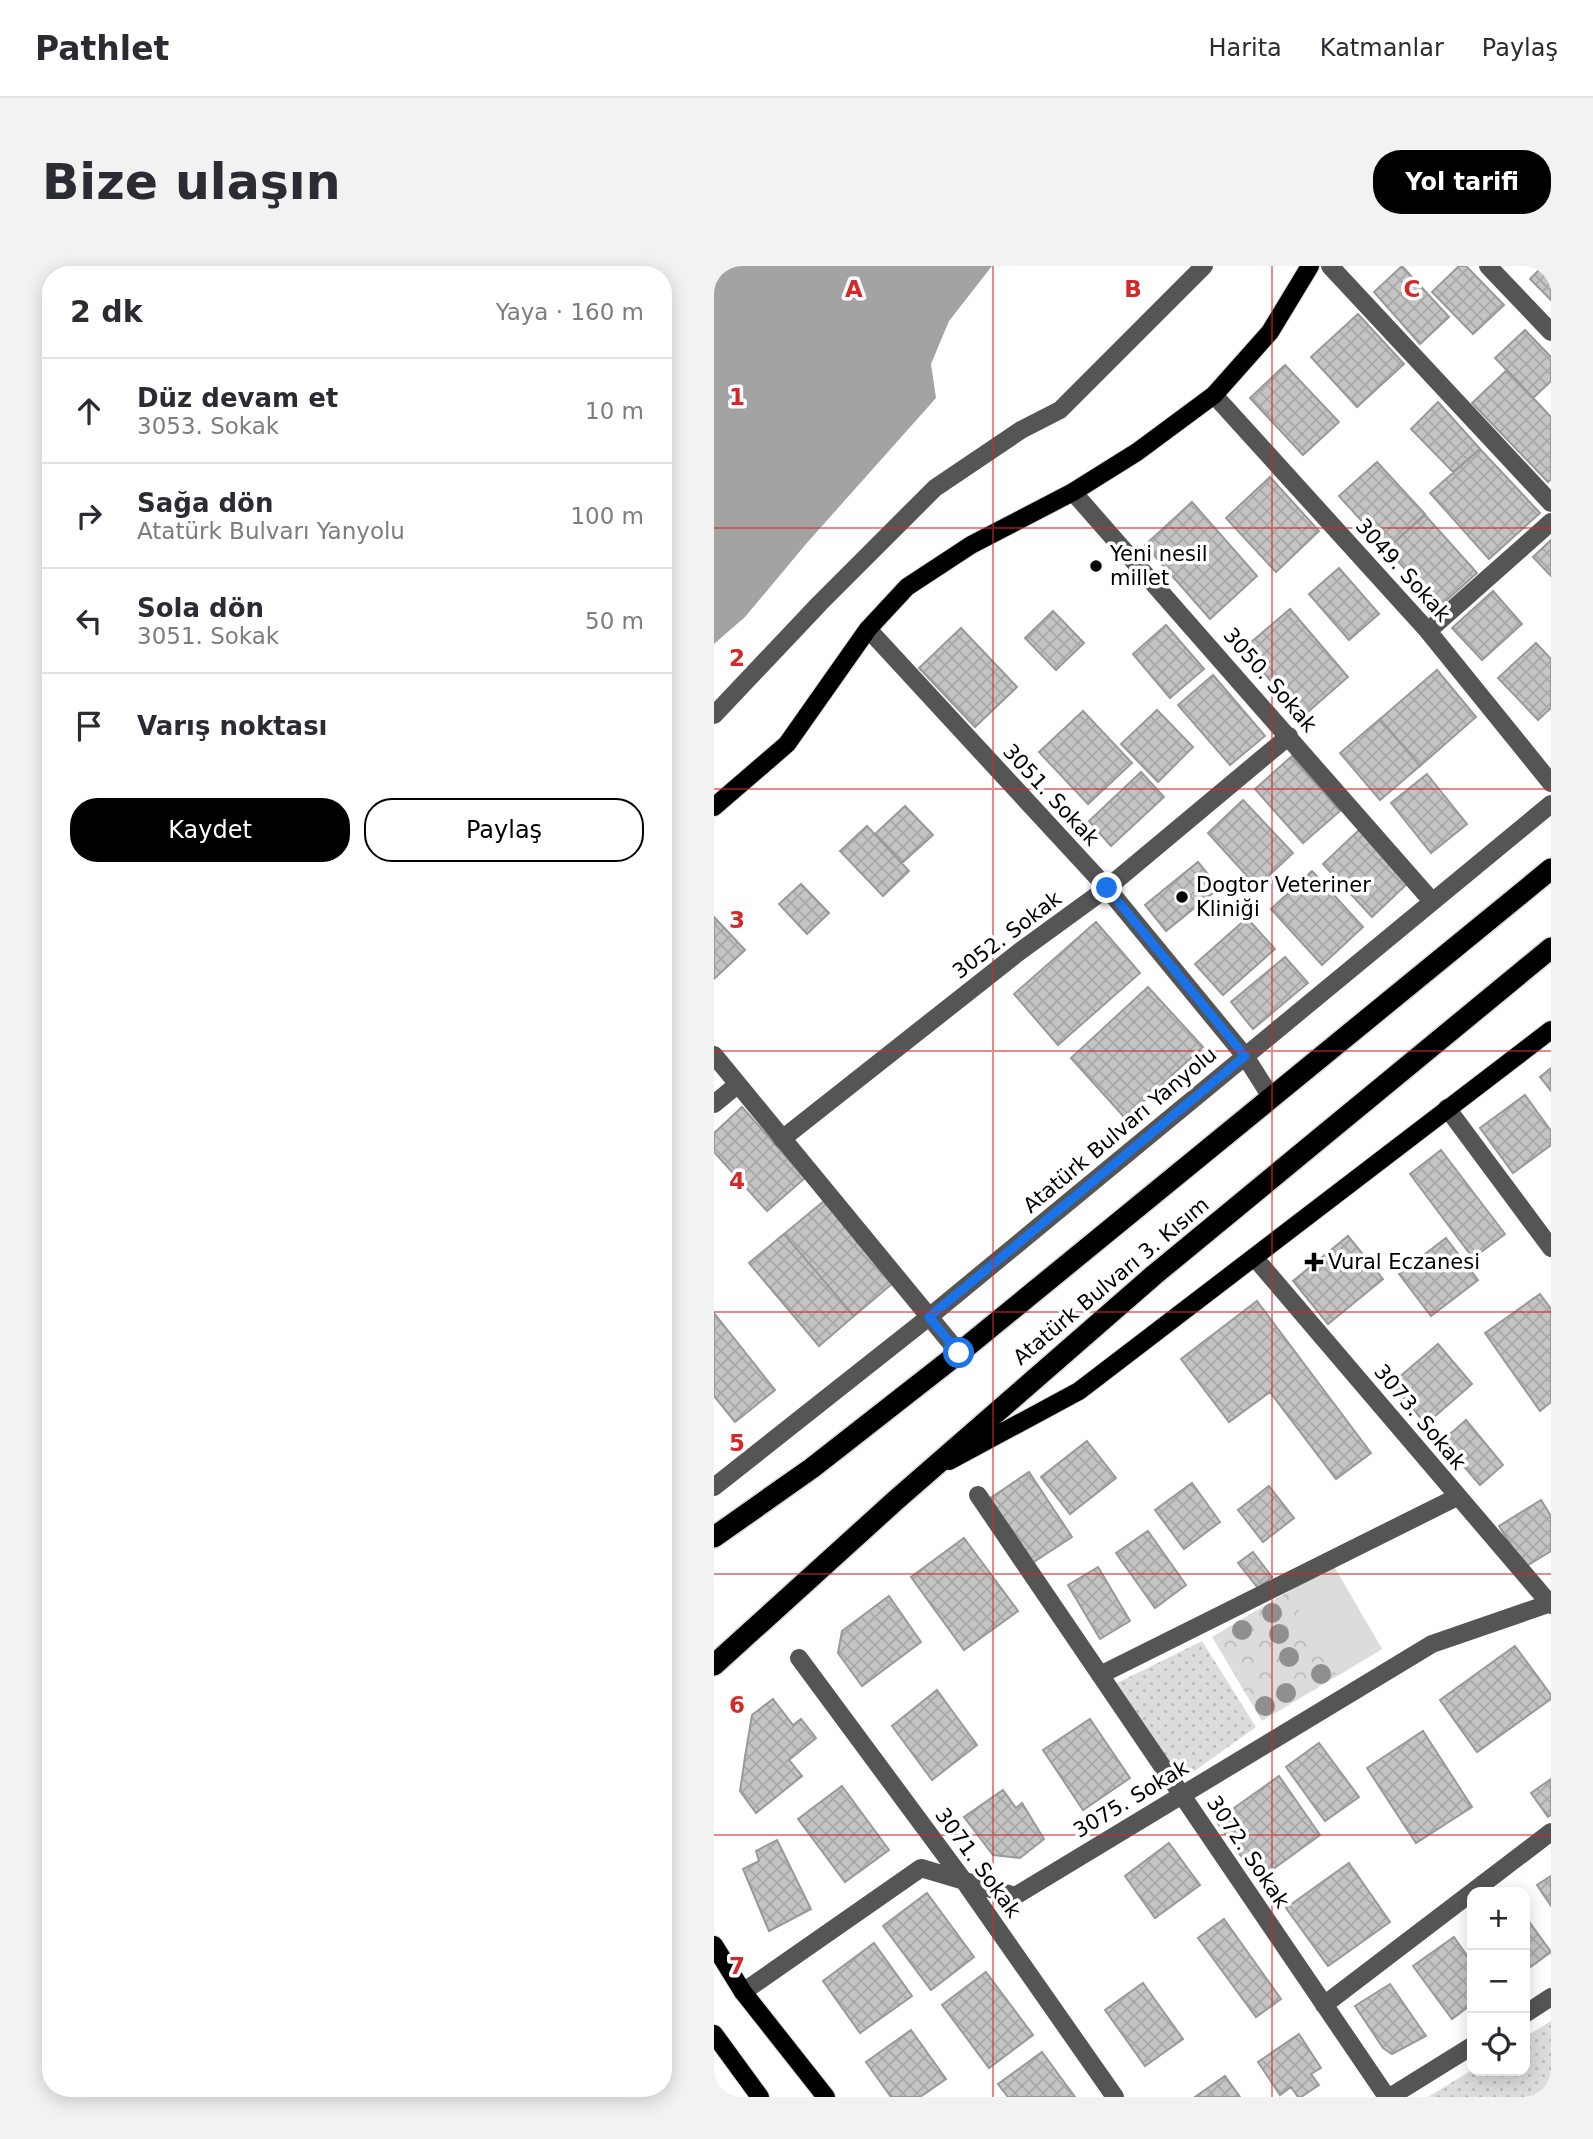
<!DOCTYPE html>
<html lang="tr">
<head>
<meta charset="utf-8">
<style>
  :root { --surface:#fff; --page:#f2f2f3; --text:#2b2b33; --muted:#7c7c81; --line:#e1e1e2; --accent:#000 }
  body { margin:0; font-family:"DejaVu Sans",sans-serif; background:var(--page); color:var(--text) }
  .controls { position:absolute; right:21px; bottom:21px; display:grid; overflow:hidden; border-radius:14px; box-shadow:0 4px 18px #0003 }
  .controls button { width:63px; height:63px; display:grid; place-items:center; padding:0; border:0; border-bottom:2px solid var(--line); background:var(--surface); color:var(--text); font:35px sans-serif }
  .stop { position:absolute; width:21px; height:21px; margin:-16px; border:5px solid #1a73e8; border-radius:50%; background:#fff }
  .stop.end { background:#1a73e8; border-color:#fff; box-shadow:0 2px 7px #0008 }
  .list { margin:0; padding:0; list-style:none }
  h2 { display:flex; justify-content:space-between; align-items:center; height:91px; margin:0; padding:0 28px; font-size:30px }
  h2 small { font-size:23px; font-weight:400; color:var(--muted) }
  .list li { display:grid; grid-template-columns:46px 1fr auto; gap:21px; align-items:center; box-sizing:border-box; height:105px; padding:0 28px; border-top:2px solid var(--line) }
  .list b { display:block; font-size:26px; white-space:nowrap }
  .list p { margin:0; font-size:23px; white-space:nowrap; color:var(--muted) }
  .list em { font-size:23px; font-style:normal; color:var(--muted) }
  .actions { display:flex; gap:14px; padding:21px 28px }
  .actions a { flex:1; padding:16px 0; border:2px solid var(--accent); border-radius:28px; text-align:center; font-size:24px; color:var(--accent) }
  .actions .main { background:var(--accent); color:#fff }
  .icon { flex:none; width:38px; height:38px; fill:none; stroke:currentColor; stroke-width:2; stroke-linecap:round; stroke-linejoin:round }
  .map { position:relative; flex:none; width:837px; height:1831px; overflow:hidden; border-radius:28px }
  header { display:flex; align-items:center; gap:42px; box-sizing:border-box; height:98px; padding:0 35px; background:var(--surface); border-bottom:2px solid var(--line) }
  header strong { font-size:33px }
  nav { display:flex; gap:38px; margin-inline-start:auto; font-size:24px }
  .intro { display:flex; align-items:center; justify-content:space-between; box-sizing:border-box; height:168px; padding:0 42px }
  h1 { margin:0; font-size:49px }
  .button { padding:18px 32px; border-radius:28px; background:var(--accent); color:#fff; font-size:24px; font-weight:700 }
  main { display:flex; gap:42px; padding:0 42px }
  aside { flex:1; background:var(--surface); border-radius:28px; box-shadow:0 4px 18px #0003 }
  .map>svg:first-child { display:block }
</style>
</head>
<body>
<header>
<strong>Pathlet</strong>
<nav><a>Harita</a><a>Katmanlar</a><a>Paylaş</a></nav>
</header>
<div class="intro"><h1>Bize ulaşın</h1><a class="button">Yol tarifi</a></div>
<main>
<aside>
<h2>2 dk<small>Yaya · 160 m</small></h2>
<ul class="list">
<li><svg class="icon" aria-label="ahead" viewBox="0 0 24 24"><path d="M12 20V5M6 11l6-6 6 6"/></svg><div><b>Düz devam et</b><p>3053. Sokak</p></div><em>10 m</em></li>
<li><svg class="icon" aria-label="right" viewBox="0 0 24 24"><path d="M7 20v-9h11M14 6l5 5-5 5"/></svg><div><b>Sağa dön</b><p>Atatürk Bulvarı Yanyolu</p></div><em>100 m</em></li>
<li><svg class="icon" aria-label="left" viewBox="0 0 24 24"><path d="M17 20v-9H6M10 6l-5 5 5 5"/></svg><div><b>Sola dön</b><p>3051. Sokak</p></div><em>50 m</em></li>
<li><svg class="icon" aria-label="arrive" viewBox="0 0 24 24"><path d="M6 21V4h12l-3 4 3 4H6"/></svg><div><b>Varış noktası</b></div></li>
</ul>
<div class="actions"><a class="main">Kaydet</a><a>Paylaş</a></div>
</aside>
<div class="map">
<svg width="837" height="1831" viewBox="0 0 837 1831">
  <defs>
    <pattern id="grass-dots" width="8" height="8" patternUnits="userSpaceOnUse" patternTransform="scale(1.75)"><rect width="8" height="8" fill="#dcdcdc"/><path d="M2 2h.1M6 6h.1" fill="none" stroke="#bbb" stroke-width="1.8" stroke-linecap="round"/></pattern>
    <pattern id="park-crowns" width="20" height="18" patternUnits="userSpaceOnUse" patternTransform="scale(1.75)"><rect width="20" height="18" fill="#dcdcdc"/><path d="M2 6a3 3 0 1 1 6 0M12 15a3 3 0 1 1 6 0" fill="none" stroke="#bbb"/></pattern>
    <pattern id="building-cross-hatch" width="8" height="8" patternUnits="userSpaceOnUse" patternTransform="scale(1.75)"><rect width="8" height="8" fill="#c4c4c4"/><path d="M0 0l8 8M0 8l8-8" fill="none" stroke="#a7a7a7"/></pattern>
  </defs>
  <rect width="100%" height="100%" fill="#fff"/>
  <path fill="url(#grass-dots)" d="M488 1375 542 1461 468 1514 403 1417Z
    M837 1755V1831H714L758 1804 811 1805V1771Z"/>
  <path fill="url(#park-crowns)" d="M619 1299 668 1383 548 1455 498 1371Z"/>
  <path fill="#dcdcdc" d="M619 1299 668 1383 623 1410 574 1326Z"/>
  <path fill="#a3a3a3" d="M0 0H278L235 55 217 98 222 132 92 278 31 351 0 378Z"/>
  <path fill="url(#building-cross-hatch)" stroke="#999" stroke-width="2" d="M688 0 735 51 706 78 660 26Z
    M745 0H752L790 39 759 68 718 26Z
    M829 0H837V34L816 13Z
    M644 48 690 98 643 141 597 91Z
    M811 64 837 91V115L819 132 781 92Z
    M571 99 625 156 589 189 536 132Z
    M793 104 837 151V213L834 216 758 137Z
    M724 136 766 183 739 206 697 163Z
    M766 183 826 247 775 293 716 227Z
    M663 196 711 248 673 283 625 230Z
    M556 211 605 265 562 306 512 252Z
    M478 236 543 310 496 353 431 279Z
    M711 249 763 307 725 341 673 283Z
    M837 274V310L819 291Z
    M625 302 665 348 635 374 595 328Z
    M779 325 808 358 768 394 738 362Z
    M576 343 634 411 588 451 529 383Z
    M339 345 370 377 342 404 311 372Z
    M452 359 490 403 456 432 419 388Z
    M247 362 303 421 261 461 205 402Z
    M822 377 837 393V442L824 454 784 412Z
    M723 404 762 451 706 500 666 453Z
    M499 409 551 470 516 499 464 439Z
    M443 444 479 481 444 516 407 478Z
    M369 445 418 497 374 538 325 486Z
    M666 453 706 500 666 534 626 487Z
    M578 490 626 545 589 577 541 523Z
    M427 506 450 531 397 580 375 555Z
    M713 508 753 558 717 587 677 537Z
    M529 534 579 587 543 621 494 567Z
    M191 540 219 569 188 597 161 568Z
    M153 560 195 605 169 630 126 585Z
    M645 564 694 617 658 651 609 598Z
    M484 596 505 622 452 665 431 639Z
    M598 605 649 661 608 699 557 643Z
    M87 618 115 647 93 668 65 638Z
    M0 651 31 684 0 713Z
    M533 652 561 683 509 729 481 698Z
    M382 656 426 707 344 779 300 728Z
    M571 691 594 717 539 763 517 736Z
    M434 721 489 781 411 852 357 792Z
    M837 802V825L826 811Z
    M811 829 837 865V879L799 907 766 862Z
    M28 841 91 912 53 945 0 886V867Z
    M727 884 791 968 759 992 696 908Z
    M110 935 179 1017 140 1050 70 968Z
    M70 968 140 1050 105 1080 35 997Z
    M634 970 669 1013 614 1058 579 1015Z
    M732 972 764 1014 717 1050 685 1008Z
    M826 1028 837 1043V1136L826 1145 771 1067Z
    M543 1035 657 1187 622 1213 556 1126 515 1156 467 1093Z
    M0 1047 61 1124 21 1156 0 1130Z
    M724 1078 758 1118 712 1158 677 1118Z
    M752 1154 789 1199 766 1219 728 1175Z
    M373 1175 402 1212 356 1248 327 1211Z
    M315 1206 358 1271 318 1297 275 1233Z
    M478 1217 506 1256 470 1283 441 1244Z
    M555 1220 580 1252 549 1276 524 1244Z
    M827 1234 837 1250V1285L811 1301 785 1260Z
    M434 1265 472 1319 441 1342 402 1287Z
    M250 1272 304 1345 250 1384 197 1311Z
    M539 1286 558 1311 544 1322 524 1297Z
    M384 1301 416 1355 386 1373 354 1319Z
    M175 1330 207 1376 148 1420 124 1387 128 1365Z
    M801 1380 837 1429V1433L763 1486 726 1434Z
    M223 1424 263 1479 218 1514 178 1460Z
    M59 1433 79 1459 87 1453 102 1472 75 1494 88 1510 42 1547 26 1525 31 1491 38 1449Z
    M376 1453 416 1512 369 1544 329 1484Z
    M709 1465 758 1541 702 1577 653 1502Z
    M605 1477 645 1531 611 1555 572 1501Z
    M565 1510 606 1569 544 1614 502 1555Z
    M837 1513V1549L834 1551 817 1527Z
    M128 1520 175 1584 131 1616 84 1553Z
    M289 1524 302 1542 308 1537 330 1573 306 1592 279 1589 250 1551Z
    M63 1574 97 1643 55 1665 29 1603 45 1595 42 1585Z
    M455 1577 486 1619 441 1652 411 1610Z
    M635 1597 676 1656 614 1700 572 1642Z
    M837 1610V1640L823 1619Z
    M213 1627 260 1691 217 1724 169 1660Z
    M811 1650 837 1686 811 1705Z
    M510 1653 567 1733 542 1751 484 1672Z
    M740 1671 758 1697V1738L738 1753 699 1700Z
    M160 1677 198 1730 146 1767 109 1715Z
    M272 1706 319 1769 275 1802 228 1739Z
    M429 1717 469 1773 431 1800 391 1744Z
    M676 1718 712 1770 678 1788 669 1782 641 1740Z
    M197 1764 232 1813 206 1831H177L152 1796Z
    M585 1768 607 1802 597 1808 605 1819 587 1831H584L577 1821 566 1829 544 1796Z
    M328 1786 361 1831H294L284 1818Z
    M511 1810 526 1831H481Z"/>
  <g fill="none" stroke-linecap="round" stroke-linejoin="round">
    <g stroke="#dbdbdb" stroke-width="20">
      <path id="major" d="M0 541 73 478 154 363 193 321 257 279 359 226 423 186 500 129 556 66 596 0
        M235 1195 365 1125 837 764
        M0 1679 29 1726 112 1831
        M0 1768 46 1831"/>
    </g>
    <g stroke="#dbdbdb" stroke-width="24">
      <path id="highway" d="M0 1271 98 1202 245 1087 837 603
        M0 1399 182 1234 440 1009 837 682"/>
    </g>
    <path stroke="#555" stroke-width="18" d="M616 0 837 237
      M774 0 837 66
      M500 129 714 365 837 517
      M359 226 717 634
      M154 363 393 622 531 790 557 831
      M714 365 837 256
      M0 449 106 337 221 222 307 164 346 144 490 0
      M0 789 245 1087
      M0 838 23 819
      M733 842 837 982
      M68 873 305 686 393 622 575 470
      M541 992 837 1339
      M0 1221 215 1051 837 538
      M264 1229 673 1831
      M85 1392 250 1615 401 1831
      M386 1409 743 1231
      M29 1726 207 1602 301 1630 718 1378 837 1337
      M610 1739 837 1566
      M811 1748 837 1731
      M676 1831 758 1780"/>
    <use href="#major" stroke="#000" stroke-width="18"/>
    <use href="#highway" stroke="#000" stroke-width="21"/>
  </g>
  <g fill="#8f8f8f">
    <circle cx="558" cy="1347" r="10"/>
    <circle cx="528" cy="1364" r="10"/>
    <circle cx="565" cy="1368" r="10"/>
    <circle cx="575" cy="1391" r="10"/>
    <circle cx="607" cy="1408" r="10"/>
    <circle cx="572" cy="1427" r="10"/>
    <circle cx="551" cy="1440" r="10"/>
  </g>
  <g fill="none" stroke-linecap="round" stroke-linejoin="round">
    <path stroke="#1a73e8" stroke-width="9" d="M245 1087 215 1051 531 790 393 622"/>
  </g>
  <path fill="none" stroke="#d62828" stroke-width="2" stroke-opacity="0.55" d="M279 0V1831M558 0V1831M0 262H837M0 523H837M0 785H837M0 1046H837M0 1308H837M0 1569H837"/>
  <g fill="#000" stroke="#fff" stroke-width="2.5">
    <circle cx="382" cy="300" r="7"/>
    <circle cx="468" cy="631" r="7"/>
    <path d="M596.5 985.5h7v7h7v7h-7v7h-7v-7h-7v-7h7z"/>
  </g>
  <g text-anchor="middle" stroke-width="7" stroke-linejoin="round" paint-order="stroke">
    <g font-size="21" fill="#000" stroke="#fff" text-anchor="start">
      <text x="396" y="295">Yeni nesil<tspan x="396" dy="24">millet</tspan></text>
      <text x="482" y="626">Dogtor Veteriner<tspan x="482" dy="24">Kliniği</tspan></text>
      <text x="614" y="1003">Vural Eczanesi</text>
    </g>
    <g font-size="21" fill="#000" stroke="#fff">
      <text transform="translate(689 304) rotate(48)" y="7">3049. Sokak</text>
      <text transform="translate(556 414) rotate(49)" y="7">3050. Sokak</text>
      <text transform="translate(337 529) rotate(47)" y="7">3051. Sokak</text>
      <text transform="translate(293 669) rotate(-37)" y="7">3052. Sokak</text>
      <text transform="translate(406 864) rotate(-40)" y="7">Atatürk Bulvarı Yanyolu</text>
      <text transform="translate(397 1015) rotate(-40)" y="7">Atatürk Bulvarı 3. Kısım</text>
      <text transform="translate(706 1151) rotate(50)" y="7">3073. Sokak</text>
      <text transform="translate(417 1533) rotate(-31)" y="7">3075. Sokak</text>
      <text transform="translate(534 1586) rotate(56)" y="7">3072. Sokak</text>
      <text transform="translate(264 1597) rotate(54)" y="7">3071. Sokak</text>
    </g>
  </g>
  <g font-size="23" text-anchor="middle" font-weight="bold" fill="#d62828" stroke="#fff" stroke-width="7" stroke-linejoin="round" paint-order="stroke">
    <text x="140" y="31">A</text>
    <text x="419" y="31">B</text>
    <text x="698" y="31">C</text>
    <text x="23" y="139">1</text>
    <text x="23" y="400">2</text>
    <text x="23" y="662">3</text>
    <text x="23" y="923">4</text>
    <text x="23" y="1185">5</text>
    <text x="23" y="1447">6</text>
    <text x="23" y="1708">7</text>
  </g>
</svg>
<div class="controls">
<button>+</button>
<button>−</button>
<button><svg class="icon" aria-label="locate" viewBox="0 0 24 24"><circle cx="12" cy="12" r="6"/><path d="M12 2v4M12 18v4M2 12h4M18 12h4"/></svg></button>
</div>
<div class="stop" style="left:245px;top:1087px"></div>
<div class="stop end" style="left:393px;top:622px"></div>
</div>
</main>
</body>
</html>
